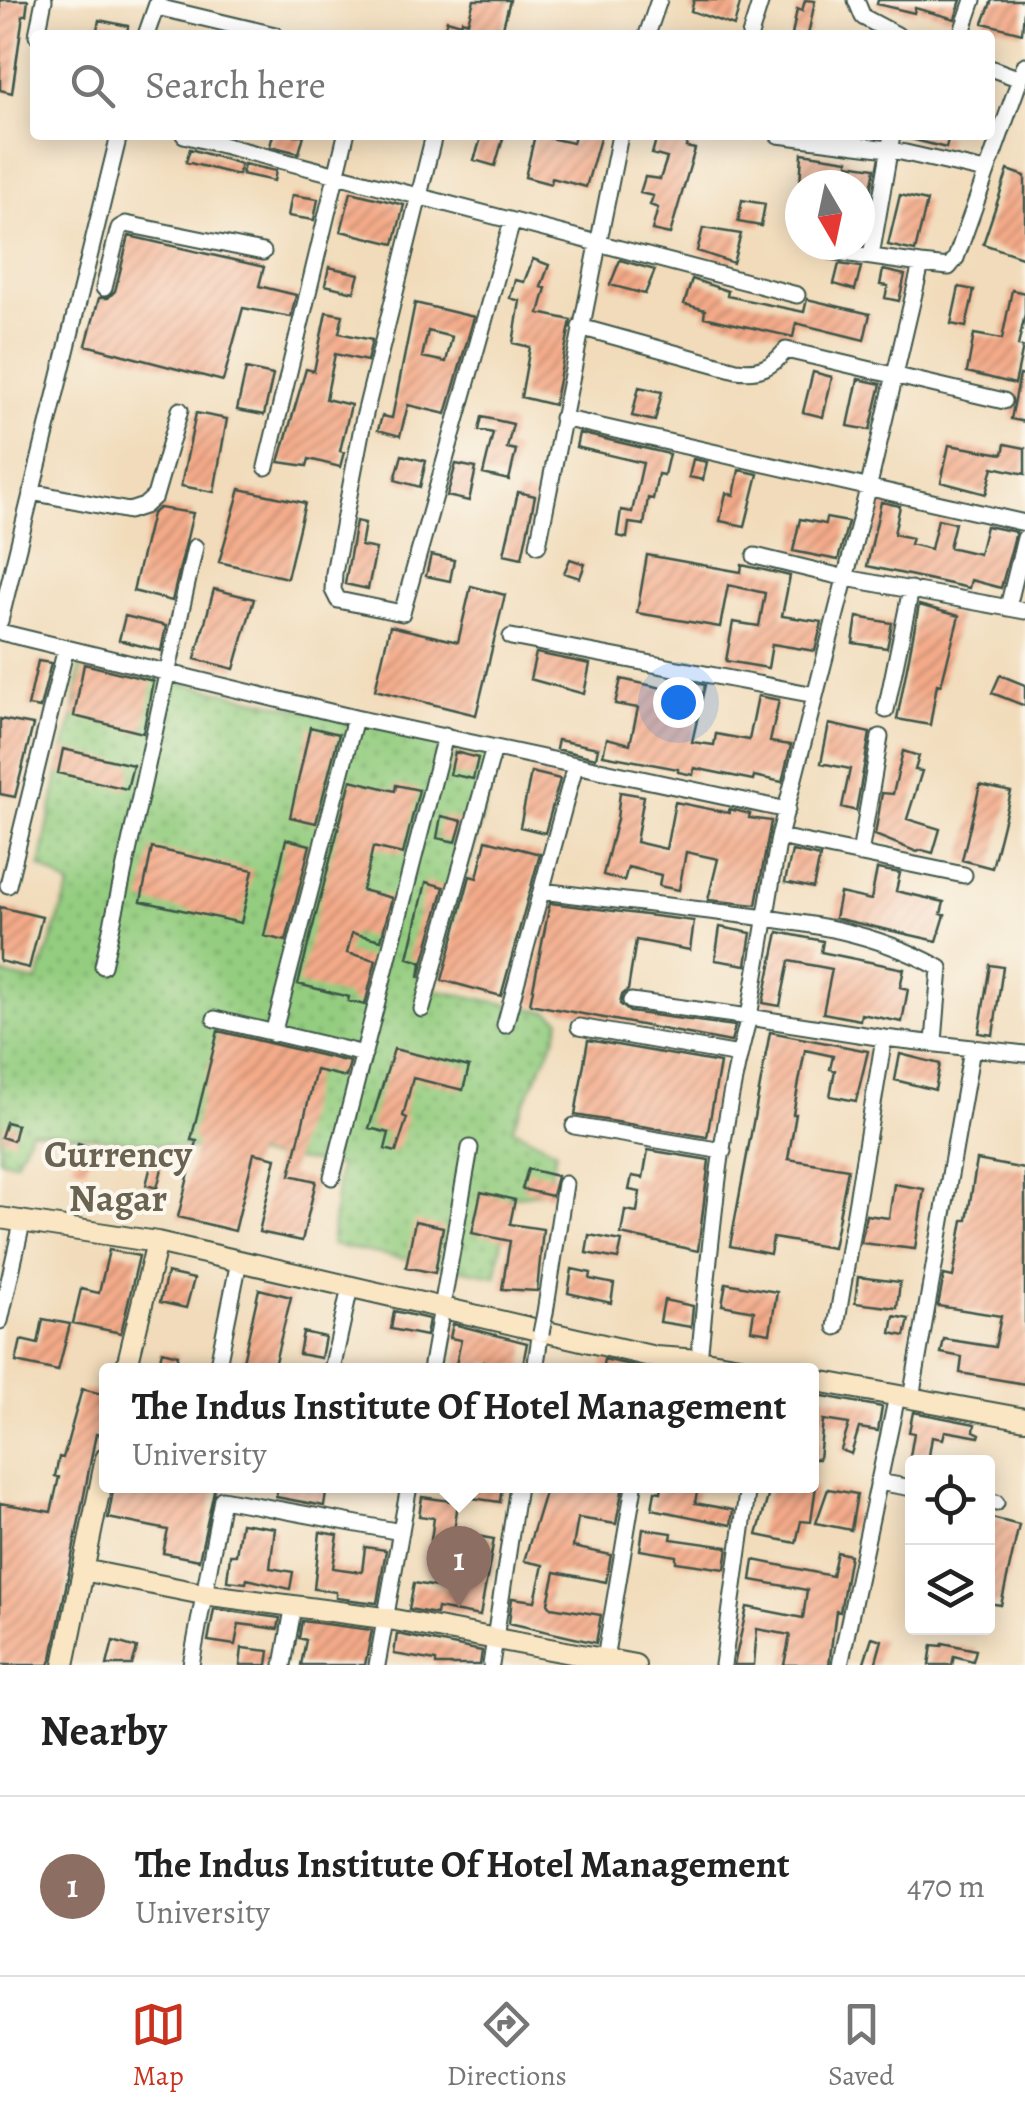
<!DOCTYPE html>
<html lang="en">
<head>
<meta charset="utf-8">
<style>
  :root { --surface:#fff; --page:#f2f2f2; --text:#222; --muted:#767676; --line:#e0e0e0; --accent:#c8321e }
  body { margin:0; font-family:Alegreya,serif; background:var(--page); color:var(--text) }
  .controls { position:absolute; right:30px; bottom:30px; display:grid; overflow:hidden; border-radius:10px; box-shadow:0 5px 25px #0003 }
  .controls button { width:90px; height:90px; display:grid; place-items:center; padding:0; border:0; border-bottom:2px solid var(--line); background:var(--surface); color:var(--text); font:50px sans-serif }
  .compass { position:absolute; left:785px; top:170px; width:90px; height:90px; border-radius:50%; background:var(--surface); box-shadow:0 5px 25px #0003; rotate:171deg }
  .you { position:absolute; left:678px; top:702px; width:35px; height:35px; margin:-25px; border:8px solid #fff; border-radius:50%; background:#1a73e8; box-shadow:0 0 0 15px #1a73e833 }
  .badge { display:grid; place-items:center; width:65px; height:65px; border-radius:50%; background:var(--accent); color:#fff; font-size:32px; font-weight:700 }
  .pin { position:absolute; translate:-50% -82px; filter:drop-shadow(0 2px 5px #0008) }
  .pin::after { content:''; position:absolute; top:52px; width:35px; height:30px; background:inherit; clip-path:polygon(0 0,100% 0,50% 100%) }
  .popup { position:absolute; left:99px; top:1363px; width:720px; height:130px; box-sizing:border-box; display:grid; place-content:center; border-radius:10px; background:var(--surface); filter:drop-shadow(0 2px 8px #0005); font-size:32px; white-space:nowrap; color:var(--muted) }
  .popup b { font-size:38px; color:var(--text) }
  .popup::after { content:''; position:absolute; left:50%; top:100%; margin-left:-20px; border:20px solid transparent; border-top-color:var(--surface) }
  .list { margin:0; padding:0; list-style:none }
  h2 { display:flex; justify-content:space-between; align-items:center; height:130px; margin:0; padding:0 40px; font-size:42px }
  h2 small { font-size:32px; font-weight:400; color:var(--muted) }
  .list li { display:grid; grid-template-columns:65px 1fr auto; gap:30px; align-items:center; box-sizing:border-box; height:180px; padding:0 40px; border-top:2px solid var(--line) }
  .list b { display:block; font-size:38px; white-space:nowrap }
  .list p { margin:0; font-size:32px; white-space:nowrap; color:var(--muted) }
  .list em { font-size:32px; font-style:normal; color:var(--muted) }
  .icon { flex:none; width:55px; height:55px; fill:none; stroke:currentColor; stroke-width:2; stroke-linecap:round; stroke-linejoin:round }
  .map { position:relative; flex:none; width:1025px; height:1665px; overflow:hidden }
  .search { position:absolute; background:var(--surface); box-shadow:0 5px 25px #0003; left:30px; right:30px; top:30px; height:110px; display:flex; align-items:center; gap:25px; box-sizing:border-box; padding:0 35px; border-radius:10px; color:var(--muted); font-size:38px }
  .sheet { height:310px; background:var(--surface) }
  nav { display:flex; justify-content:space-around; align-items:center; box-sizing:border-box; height:140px; border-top:2px solid var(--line); background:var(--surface); font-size:28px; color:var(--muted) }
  nav a { display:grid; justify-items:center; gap:5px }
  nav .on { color:var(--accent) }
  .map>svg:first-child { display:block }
</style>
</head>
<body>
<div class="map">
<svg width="1025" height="1665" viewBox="0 0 1025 1665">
  <defs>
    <pattern id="grass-dots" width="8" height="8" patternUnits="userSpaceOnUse" patternTransform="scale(2.5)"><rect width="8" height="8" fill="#94cd80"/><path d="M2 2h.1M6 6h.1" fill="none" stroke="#78a86a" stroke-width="1.8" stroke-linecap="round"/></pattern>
    <pattern id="building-hatch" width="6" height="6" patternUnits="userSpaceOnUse" patternTransform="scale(2.5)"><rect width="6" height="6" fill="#f4aa89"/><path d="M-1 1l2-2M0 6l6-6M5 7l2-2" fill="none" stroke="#c58c71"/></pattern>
  </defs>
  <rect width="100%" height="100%" fill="#fbf7ec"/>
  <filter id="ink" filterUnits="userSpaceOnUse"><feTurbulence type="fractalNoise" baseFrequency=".01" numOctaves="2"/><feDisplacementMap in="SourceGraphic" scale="20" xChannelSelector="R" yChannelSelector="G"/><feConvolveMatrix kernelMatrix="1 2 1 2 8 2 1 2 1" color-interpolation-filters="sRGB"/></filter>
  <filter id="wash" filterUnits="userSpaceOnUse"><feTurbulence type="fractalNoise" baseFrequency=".0048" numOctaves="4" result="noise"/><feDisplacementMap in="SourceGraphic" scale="40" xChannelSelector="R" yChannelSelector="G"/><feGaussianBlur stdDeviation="2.25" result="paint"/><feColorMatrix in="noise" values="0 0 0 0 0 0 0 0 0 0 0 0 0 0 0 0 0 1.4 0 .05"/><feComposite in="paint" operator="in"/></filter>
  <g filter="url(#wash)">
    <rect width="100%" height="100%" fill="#f1dbba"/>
    <path fill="url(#grass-dots)" stroke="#5a855a" stroke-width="2.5" d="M80 661 500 753 433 990 549 1012 560 1019 556 1036 512 1128 556 1151 547 1192 509 1197 496 1276 331 1245 339 1165 31 1130 16 1162 0 1160V974L37 982 70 886 40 866 63 750 74 716Z"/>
    <g id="blocks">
      <path fill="url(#building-hatch)" fill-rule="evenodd" d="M0 0H28L26 15H23L12 93 0 90Z
        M474 0H510L501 35H443L447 20 461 24 462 20 468 22Z
        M694 0H741L734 26 691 11Z
        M805 0 815 1 808 35H792L797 9 802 11Z
        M878 0H961L955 19 915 8 914 13 877 4Z
        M992 0H1025L1022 33 983 23Z
        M99 20 128 26 127 35H96Z
        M273 135H304L299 153 270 146Z
        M482 135H504L495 166 474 160Z
        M535 135 573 143 575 135H601L586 187 552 178 551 184 525 177Z
        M912 135H949L946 148 911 139Z
        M657 136 688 141 686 147 695 149 670 234 652 230 658 208 650 205 653 196 640 193 645 177 660 179 667 158 652 154Z
        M190 149 241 164 238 175 186 162Z
        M802 153 848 160V164L875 168 870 195 860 194V185H800Z
        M244 164 276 171 274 181 242 174Z
        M1008 170 1025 176V258L983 244Z
        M351 192 404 205 394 244 341 231Z
        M292 195 318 199 314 220 288 216Z
        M900 195 927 201 915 251 888 245Z
        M742 200 765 204 761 226 738 222Z
        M703 228 741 234 733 263 697 251Z
        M129 236 264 267 259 286 296 295 291 317 243 308 223 381 86 345 99 298H108L115 291Z
        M533 259 549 265 541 287 546 288 539 313 571 320 554 405 521 397 530 347 513 343 520 301 510 298 515 280 524 282Z
        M620 260 655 270 645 294 610 285Z
        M839 264 861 267 855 290 834 284Z
        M329 267 359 274 354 292 325 285Z
        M883 270 905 275 899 301 885 298 888 286 880 285Z
        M692 279 728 291 727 296 804 312 807 299 870 314 864 340 796 323 793 337 704 317 705 310 684 304Z
        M959 287 974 290 966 327 951 324Z
        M1012 290 1025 293V314L1018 346 1023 347 1015 384 967 372 974 334 1002 339Z
        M415 303 474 317 446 414 408 405 400 436 378 430 382 416 392 418ZM428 331 452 337 446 362 422 357Z
        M326 312 343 315 339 333 372 340 367 361 335 354 326 399 351 405 340 451 344 452 340 467 309 459 307 466 279 462 306 369 314 371Z
        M246 369 273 375 264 415 237 410Z
        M813 372 832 377 823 417 803 412Z
        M1020 375 1025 376V422L1011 419Z
        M858 379 881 384 870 430 848 426Z
        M639 387 662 392 655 421 632 416Z
        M196 413 227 419 214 492 181 486Z
        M482 417 513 424 507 448 516 450 509 480 483 474 493 433 479 430Z
        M579 433 669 454 664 475 658 474 653 499 648 498 644 525 629 523 627 538 617 536 621 510 632 512 643 463 576 447Z
        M1005 444 1025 448V474L993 467 986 494 941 482 949 445 1003 454Z
        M402 455 426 461 420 487 395 480Z
        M693 459 707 462 703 480 689 477Z
        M456 464 476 468 469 501 447 496Z
        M739 470 758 474 745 526 720 521 726 493 734 495Z
        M240 489 305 503 287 578 219 562Z
        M518 492 535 496 522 558 504 554Z
        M881 502 900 506 894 534 912 538 910 544 931 549 938 519 955 523 949 547 979 554 986 526 1016 532 1001 588 971 580 969 588 867 566Z
        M159 508 193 513 172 601 133 591 152 514Z
        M826 518 848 522 838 560 793 551 800 519 825 524Z
        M356 521 365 523 361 546 376 549 368 589 345 584Z
        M431 555 454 560 450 581 426 576Z
        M647 555 741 572 742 565 790 576 782 616 822 622 815 651 772 644 768 668 726 661 733 622 759 626 765 593 728 585 720 627 637 613Z
        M570 559 585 564 580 578 564 573Z
        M471 586 505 595 476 715 375 690 390 626 458 642Z
        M214 589 254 599 234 669 195 659Z
        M919 605 959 616 941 685 937 684 930 725 897 719Z
        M125 616 166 626 161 651 119 640Z
        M857 617 892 623 887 648 853 643Z
        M536 653 590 664 584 694 530 679Z
        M38 661 51 663 40 708 28 706Z
        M84 664 153 681 143 733 74 716Z
        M1000 675 1025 685V706L992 693Z
        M621 679 676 691 679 680 705 685 692 742 714 745 716 734 749 740 758 696 779 700 770 742 791 745 782 782 754 776 753 780 694 768 693 775 678 772V769L603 755 607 738 630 744 638 708 615 704Z
        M0 719 33 725 15 797 0 794Z
        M829 724 870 733 856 811 842 807 850 769 821 763Z
        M310 727 339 734 316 823 290 817Z
        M558 740 598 748 596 758 556 749Z
        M63 749 133 765 127 789 58 773Z
        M903 751 919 756 915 770 922 771 907 819 940 829 933 853 922 850 917 852 875 835 882 793 893 794Z
        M455 752 478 758 473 779 450 774Z
        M531 772 560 779 545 833 520 827Z
        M351 780 395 791 396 785 419 790 403 854 373 847 368 869 362 890 392 898 381 940 352 933 347 953 376 960 365 1005 348 1001 349 997 298 984Z
        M980 785 1011 792 992 868 962 860Z
        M620 792 644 796 636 842 666 849 675 802 729 813V809L750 814 749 818 771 821 756 905 708 900 718 859 686 852 679 890 659 886 661 875 628 867 624 881 603 875 617 819Z
        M441 816 462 821 456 842 437 838Z
        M286 839 310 845 286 941 264 936Z
        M486 840 540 854 501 996 442 980 470 876 477 878Z
        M152 848 253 870 241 923 141 901Z
        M792 851 820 857 813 888 785 882Z
        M877 869 900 873 896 891 944 902 941 914 945 915 937 941 835 918 840 893 871 900Z
        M426 882 444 887 419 978 421 962 408 958Z
        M550 903 694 921 690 950 636 940 628 990 622 995 620 1004 630 1012 735 1026 731 1042 530 1004Z
        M0 907 42 917 29 968 0 961Z
        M720 927 751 933 746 965 715 960Z
        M778 932 823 941 821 952 904 969 900 987 908 989 902 1022 861 1014 860 1020 823 1013 832 969 789 961 780 1006 763 1003Z
        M990 965 1003 967 993 1035 979 1033Z
        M218 1031 350 1062 346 1077 316 1070 290 1175 316 1181 302 1241 259 1232 276 1158 254 1153 235 1231 178 1217 197 1141 191 1140Z
        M770 1032 868 1051 856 1101 830 1096 835 1070 830 1069 833 1056 805 1050 793 1114H796L788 1159 848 1169 833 1248 773 1238 770 1254 730 1246Z
        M588 1040 720 1063 707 1137 575 1115Z
        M394 1049 469 1067 463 1090 413 1078 403 1116 407 1118 396 1152 385 1149 389 1133 369 1128Z
        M900 1054 940 1064 935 1090 895 1080Z
        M6 1122 17 1125 13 1141 1 1137Z
        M78 1144 92 1148 86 1169 72 1165Z
        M648 1150 709 1160 698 1251 621 1234 625 1210 637 1212 640 1192 629 1190 632 1176 643 1178Z
        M153 1158 164 1161 157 1188 146 1185Z
        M977 1160 1025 1169V1384L960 1373 962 1357 941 1353 944 1339 995 1347 1001 1316 938 1306 944 1275 953 1277 963 1220H967Z
        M528 1169 557 1176 552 1196 522 1189Z
        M894 1184 924 1189 915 1249 861 1243 866 1215 889 1218Z
        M481 1192 515 1200 510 1224 543 1229 537 1291 502 1289 510 1241 472 1233Z
        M415 1221 443 1227 435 1273 406 1267Z
        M589 1235 622 1241 618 1259 586 1253Z
        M109 1250 139 1256 121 1333 73 1323 81 1289 99 1293Z
        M572 1269 591 1273 590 1279 614 1284 611 1303 568 1293Z
        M167 1273 194 1279 186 1308 160 1302Z
        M858 1277 900 1282 897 1308 855 1303Z
        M726 1283 777 1292 770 1333 751 1330 754 1311 722 1305Z
        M259 1289 291 1297 273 1370H253L254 1364 243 1361Z
        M664 1300 693 1306 691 1327 660 1322Z
        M394 1311 429 1319 426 1336 391 1329Z
        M894 1316 909 1319 905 1336 891 1333Z
        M43 1319 70 1324 58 1371 16 1362 21 1340 38 1344Z
        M453 1324 527 1343 522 1369 484 1362 482 1370 456 1365 461 1340 450 1338Z
        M303 1332 325 1337 321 1358 299 1354Z
        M162 1351 178 1355 174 1370 158 1368Z
        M604 1359 652 1370H653H602Z
        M82 1389 106 1395V1416L102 1435 96 1434 52 1658 49 1665H0V1503L51 1512 59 1477 55 1476 59 1457 63 1458Z
        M812 1394 882 1407 878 1431 859 1428 851 1454 841 1450 849 1424 823 1420 819 1459H812Z
        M913 1412 975 1424 974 1431 980 1434 979 1437 945 1431 943 1439 932 1437 928 1462H909L914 1433 909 1432Z
        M114 1486H215L199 1560 163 1553 168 1530 108 1518Z
        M278 1486H327L324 1506 276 1497Z
        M473 1486H502L500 1502 472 1498Z
        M547 1486H623L616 1524 578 1518 573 1547 611 1555 606 1582 555 1572 548 1603 551 1607 601 1615 596 1643 509 1623 512 1598 535 1601 543 1565 524 1561Z
        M662 1486H698L695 1503 733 1510 731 1525 652 1509 655 1491 661 1492Z
        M771 1486H816L811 1522 801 1521 796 1543 757 1535Z
        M828 1489 857 1494 851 1530 816 1523Z
        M422 1497 458 1502 454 1532 494 1539 480 1616 437 1608 436 1614 409 1609 414 1583 448 1589 455 1550 430 1547 434 1518 419 1516Z
        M988 1517 1019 1525 1001 1605 988 1603Z
        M241 1523 275 1528 270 1568 293 1572 290 1589 247 1579 246 1583 227 1581 230 1555H236Z
        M643 1529 672 1533 671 1539 728 1547 725 1569 676 1562V1556L640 1550Z
        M320 1532 338 1535 333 1568 362 1572 365 1547 386 1550 377 1603 336 1598V1592L314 1589Z
        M837 1552 850 1555 840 1612 836 1611 829 1665H784L790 1635 757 1629 754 1665H734L747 1607 803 1618 807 1590 751 1580 754 1560 832 1576Z
        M214 1609 280 1618 278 1629 239 1624 235 1645 208 1641Z
        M302 1621 372 1630 365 1665H301L306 1640 299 1638Z
        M397 1634 482 1651 480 1665H436V1661L394 1654Z
        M872 1637 882 1640 875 1665H863Z
        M113 1641 137 1648 132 1665H107Z
        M943 1643 976 1650 973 1661 954 1656 952 1665H929L932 1645 942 1646Z
        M242 1648 269 1651 267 1665H240Z"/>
    </g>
  </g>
  <g filter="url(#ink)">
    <use href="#blocks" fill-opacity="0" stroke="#3e5548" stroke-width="2.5"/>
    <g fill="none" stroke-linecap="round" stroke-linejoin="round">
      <g stroke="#3e5548" stroke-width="19">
        <path id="street" d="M856 0 863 17 897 35
          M157 7 275 35
          M37 35 44 0
          M146 35 158 1
          M647 35 659 0
          M750 35 761 0
          M961 35 973 0
          M990 68 1020 79
          M184 135 797 295
          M434 135 363 422 334 573 333 590 338 600 402 613 512 222
          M778 135 888 149 985 171
          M830 251 921 264
          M871 256 892 135
          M104 288 119 228 126 224 263 252
          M580 327 736 370C759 373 771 368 786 350L1004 401
          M562 418 1025 523
          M266 467 346 135
          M31 492 129 511 144 506 155 496 180 410
          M538 545 620 135
          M755 556 846 578 1025 611
          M1008 607 1025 538
          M0 621 119 135
          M0 632 355 718 787 810
          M511 637 815 695
          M886 710 911 589
          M779 837 964 875
          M860 854 880 737
          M8 885 66 648
          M541 891C600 898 659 905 718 912 799 922 867 928 940 968L934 1042
          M103 966 195 547
          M631 1001 749 1017 779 837 869 485 921 264 949 267 956 258 1025 65
          M422 1009 494 748
          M215 1019 364 1054
          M505 1025 575 766
          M579 1027 739 1055
          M273 1034 355 718
          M574 1126 723 1151
          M332 1177 445 736
          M545 1313 565 1184
          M0 1321 23 1219
          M836 1327 884 1038
          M699 1360C711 1246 718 1128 749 1017L884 1038 1025 1054
          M217 1370 239 1261
          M332 1370 350 1287
          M431 1370 470 1148
          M535 1370 541 1330
          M911 1398 972 1049
          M878 1482 912 1488
          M988 1501 996 1503
          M191 1665 222 1499 401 1532
          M283 1665 294 1604
          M377 1665 409 1486
          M491 1665 518 1486
          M604 1665 634 1486
          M723 1665 748 1486
          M840 1665 897 1396"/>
      </g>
      <g stroke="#3e5548" stroke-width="24">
        <path id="secondary" d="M0 1218 157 1242 655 1357 699 1360 757 1370
          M126 1370 157 1242
          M812 1380 1025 1419
          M83 1570 203 1594 384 1618 635 1665
          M64 1665 106 1458"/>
      </g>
      <use href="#street" stroke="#fff" stroke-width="15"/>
      <use href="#secondary" stroke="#fbe6c4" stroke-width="20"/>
      <g stroke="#3e5548" stroke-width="19" stroke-linecap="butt">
        <path id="street-bridge" d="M541 1333 545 1313"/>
      </g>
      <use href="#street-bridge" stroke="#fff" stroke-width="15"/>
    </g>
  </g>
  <g text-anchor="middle" stroke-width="8" stroke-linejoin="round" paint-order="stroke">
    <g font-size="38" font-weight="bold" fill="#6a6352" stroke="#fbf7ec">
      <text x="118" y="1167">Currency<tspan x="118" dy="44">Nagar</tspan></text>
    </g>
  </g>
</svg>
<div class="controls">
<button><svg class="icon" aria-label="locate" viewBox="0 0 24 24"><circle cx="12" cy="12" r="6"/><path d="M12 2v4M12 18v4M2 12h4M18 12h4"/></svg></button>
<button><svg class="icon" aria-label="layers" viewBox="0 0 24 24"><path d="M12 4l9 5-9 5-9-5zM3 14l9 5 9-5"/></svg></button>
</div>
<svg class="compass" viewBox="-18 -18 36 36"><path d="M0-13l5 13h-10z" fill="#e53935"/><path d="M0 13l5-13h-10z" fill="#767676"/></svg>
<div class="you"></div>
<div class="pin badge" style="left:459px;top:1608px;background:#8d6e63">1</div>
<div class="popup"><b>The Indus Institute Of Hotel Management</b>University</div>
<div class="search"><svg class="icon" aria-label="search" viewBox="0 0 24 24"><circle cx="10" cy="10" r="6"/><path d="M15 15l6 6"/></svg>Search here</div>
</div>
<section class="sheet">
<h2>Nearby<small></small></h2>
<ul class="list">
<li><span class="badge" style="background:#8d6e63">1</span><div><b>The Indus Institute Of Hotel Management</b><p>University</p></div><em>470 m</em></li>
</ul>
</section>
<nav>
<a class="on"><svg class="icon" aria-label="map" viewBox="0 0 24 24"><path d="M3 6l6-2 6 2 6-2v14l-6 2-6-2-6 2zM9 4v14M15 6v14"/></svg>Map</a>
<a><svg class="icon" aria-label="directions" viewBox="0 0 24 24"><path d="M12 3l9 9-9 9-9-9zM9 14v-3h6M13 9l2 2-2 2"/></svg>Directions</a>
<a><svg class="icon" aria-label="saved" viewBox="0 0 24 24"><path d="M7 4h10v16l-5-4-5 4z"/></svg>Saved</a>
</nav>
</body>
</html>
